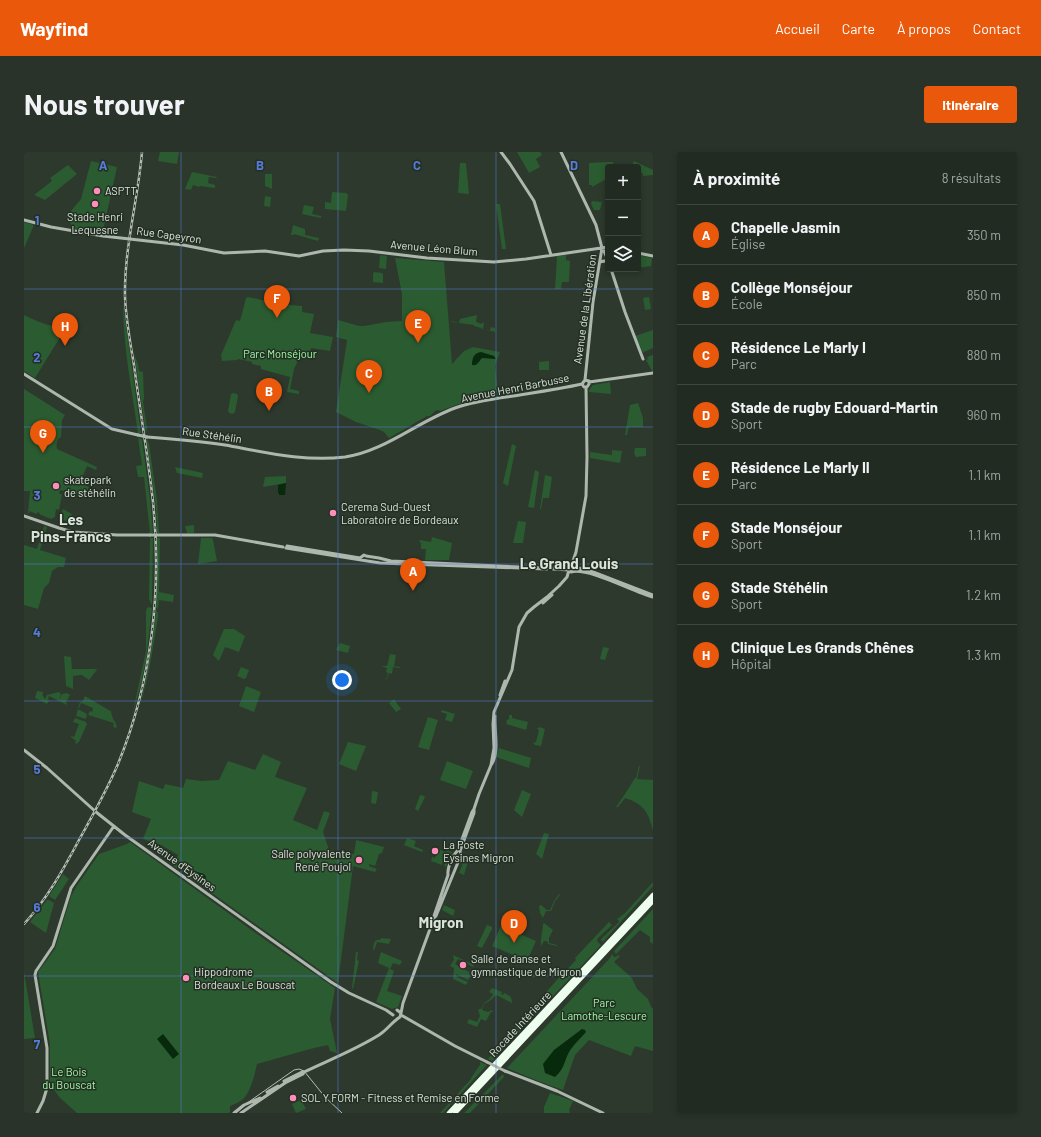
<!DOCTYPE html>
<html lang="fr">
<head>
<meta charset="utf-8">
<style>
  :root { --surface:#222b22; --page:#2a332a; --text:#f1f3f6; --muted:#a2a7a5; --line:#3f4740; --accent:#ea580c }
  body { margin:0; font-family:Barlow,sans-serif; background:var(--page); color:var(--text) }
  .controls { position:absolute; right:12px; top:12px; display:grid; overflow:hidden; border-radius:4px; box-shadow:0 2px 6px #0003 }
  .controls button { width:36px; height:36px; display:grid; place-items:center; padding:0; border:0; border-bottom:1px solid var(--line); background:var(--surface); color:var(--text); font:20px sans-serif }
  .you { position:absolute; left:318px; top:528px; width:14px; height:14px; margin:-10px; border:3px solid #fff; border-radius:50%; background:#1a73e8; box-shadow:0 0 0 6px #1a73e833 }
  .badge { display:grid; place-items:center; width:26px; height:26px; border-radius:50%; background:var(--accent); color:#fff; font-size:13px; font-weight:700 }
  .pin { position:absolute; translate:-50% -33px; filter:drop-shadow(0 1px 2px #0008) }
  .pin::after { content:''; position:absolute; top:21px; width:14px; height:12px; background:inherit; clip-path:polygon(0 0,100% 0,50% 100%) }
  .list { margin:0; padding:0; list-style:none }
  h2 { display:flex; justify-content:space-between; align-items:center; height:52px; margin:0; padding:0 16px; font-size:17px }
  h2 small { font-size:13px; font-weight:400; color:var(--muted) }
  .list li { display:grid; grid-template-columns:26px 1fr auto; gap:12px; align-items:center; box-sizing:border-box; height:60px; padding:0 16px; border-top:1px solid var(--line) }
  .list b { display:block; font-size:15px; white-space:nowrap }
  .list p { margin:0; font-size:13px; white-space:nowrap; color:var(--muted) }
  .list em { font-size:13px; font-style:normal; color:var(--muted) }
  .icon { flex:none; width:22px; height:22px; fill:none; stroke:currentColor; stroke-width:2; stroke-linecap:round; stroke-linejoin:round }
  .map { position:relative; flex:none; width:629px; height:961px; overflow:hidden; border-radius:4px }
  header { display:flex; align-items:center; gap:24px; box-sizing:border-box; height:56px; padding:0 20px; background:var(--accent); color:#fff }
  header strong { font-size:19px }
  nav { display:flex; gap:22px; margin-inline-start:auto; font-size:14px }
  .intro { display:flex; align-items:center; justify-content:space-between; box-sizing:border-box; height:96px; padding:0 24px }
  h1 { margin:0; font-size:28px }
  .button { padding:10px 18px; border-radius:4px; background:var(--accent); color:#fff; font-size:14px; font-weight:700 }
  main { display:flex; gap:24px; padding:0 24px }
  aside { flex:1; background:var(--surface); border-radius:4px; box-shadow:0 2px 6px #0003 }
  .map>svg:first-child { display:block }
</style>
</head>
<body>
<header>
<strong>Wayfind</strong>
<nav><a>Accueil</a><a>Carte</a><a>À propos</a><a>Contact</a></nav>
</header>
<div class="intro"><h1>Nous trouver</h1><a class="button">Itinéraire</a></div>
<main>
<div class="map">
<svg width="629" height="961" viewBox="0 0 629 961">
  <rect width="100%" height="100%" fill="#2d392d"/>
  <path fill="#2b5b30" d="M136 0H155L153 12 134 9Z
    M493 0H516L518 3 512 7 516 15 505 21Z
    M67 9 93 15 78 83 51 78 42 65 57 47Z
    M610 9 629 18V23L619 24 618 21 614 20V15H607Z
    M583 10H589V12L591 13 590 15H584V26L568 35V33H565V11Z
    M436 11H442L445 42 434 41Z
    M44 13 53 22 21 48 10 43 28 29 26 26Z
    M168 20 193 25 192 26 185 25 184 31 191 33V36L176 34 175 35 169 33 167 38 161 37Z
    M241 22H248V37L241 34Z
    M308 40 322 41 324 43 322 59 301 57V50L307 51Z
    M241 44 247 45 246 55 240 54Z
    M568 49 578 50 576 58H570L567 52Z
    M472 52H476L482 97H478Z
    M280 53 290 55 288 62 297 64V66L278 62Z
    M0 70 10 73 0 96Z
    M269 73 281 77V83L295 86 294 89 270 82V83H267Z
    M356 103 363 104 362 117 355 116Z
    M542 103V108L546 109 545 130H538L537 137H531L533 104Z
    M614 103 628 106 627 114 614 116Z
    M371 106 420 110 428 212 440 199 449 195 476 200 471 213 474 243C454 246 435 251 416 259L414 258 411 259 406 264H403L365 286 360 280 356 278 332 270 312 260 323 188 312 185 314 168 335 174H340L362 170 378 169V142Z
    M350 120 358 121 359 122V131L349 130V122Z
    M224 145 255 152 278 154V160L290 162 286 181 309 185 306 199 287 196 286 201 278 200 270 217 266 237 275 239V242L263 240 266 225 237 217V214L228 212V210L214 207 213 208 198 209 197 203 212 168 216 169 222 146Z
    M625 145 627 157 621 158 619 146Z
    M99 152 117 281H114C108 239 99 194 99 152Z
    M0 163C14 170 27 176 43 174L11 226 0 219Z
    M453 163 452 170 458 172 459 170 460 171 459 177 466 178 467 175 471 176V180L450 174V173L428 170V169L435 171 436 167Z
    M629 178V196L620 200 619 201 611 184Z
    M110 201 114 212 115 219 119 220 120 246 119 250 123 276 122 282Z
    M629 203V219H628L622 208 624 207 623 205Z
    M525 209V218H515V210Z
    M586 230 587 242 565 240V238L569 233Z
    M248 235V244L234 245 233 236Z
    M0 237 41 263 38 268 37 285C33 287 32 293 33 297L73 315 72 318 63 314 56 331 65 335 60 346 41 338 40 339 36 338 35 342H38L35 358 32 357 31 365 27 367 17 363 14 360 12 362 6 359 5 361H4L6 339H0Z
    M209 241 213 242 214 244 211 260 209 262 205 261 204 259 207 242Z
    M614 251 619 266V275H606L604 277 603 283H601L606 253Z
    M114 286 118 287 126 347 129 381H126L120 325H114L112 314 118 313Z
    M122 287 124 289 125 292 133 348 135 381H133L132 355Z
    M488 292 492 294 484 334 479 331Z
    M611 296H622V304L612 305 610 302Z
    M588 298 598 299 596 311 566 306V300L588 303Z
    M151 315 179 321 178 326 153 321Z
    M511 318 515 320 510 356 504 355Z
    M521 323 528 325 525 346H519L517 357H516Z
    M262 324V331L239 335 241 325Z
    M39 357 48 362 45 370 35 366Z
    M494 369 502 370 499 391H489Z
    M170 373V380L169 381H163L161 374Z
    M20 374 23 375 16 398 42 406 40 415H34L28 419 25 431 20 436 14 457 0 453V393L13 397Z
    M408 385 428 391 425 408H401L402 397H397V391L395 389 396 388 407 390Z
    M126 386H129L128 453 125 447Z
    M133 386H136L135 440 150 443 149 450 135 448 134 457 132 455 133 419Z
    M177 386H188L189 388 193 409 174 412Z
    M125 455 128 456 122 508 117 532 108 564 122 499V459L123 456Z
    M132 458 134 461V465C129 495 125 525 116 554 123 522 129 491 132 458Z
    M200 477H210L221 484 215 500 201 495 195 509 189 503Z
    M316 491 326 494 324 501 312 498Z
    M579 495 585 496 581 508 576 507Z
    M366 502 372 503 370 514 376 515V516L369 515 368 522 365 521 361 531 364 521 362 520 363 516 357 514H363Z
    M40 504 47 505 48 517H73L72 519 65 528 58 523 49 524V537L42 534Z
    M217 515 225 518 222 526 220 527 213 524Z
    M222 534 237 540 230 560 215 554Z
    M13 539 19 540V542H18L21 547 23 543 35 540 37 542 35 548 38 542 43 541 46 543 42 550 43 552V553L25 544 24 547 26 549 22 547 25 549 23 552 11 546Z
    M61 544 88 560 87 561 90 569H91L93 575 91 576 89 574 90 571 64 563 66 559 68 560 69 556 57 551 55 556H54L56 550H58Z
    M370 547 377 557 372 560 365 551Z
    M54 557 63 562 62 567 52 564Z
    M418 558 431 562 428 570 421 568 423 562 417 560Z
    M485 563H488V566L504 570 502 578 482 572 483 568 485 567Z
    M404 565 414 568 405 598 394 595Z
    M51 566 62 570V571L63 572 55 590H54L53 592 51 591 52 589 47 585V584L50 585 55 572 49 570Z
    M515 575 521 577 517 594 511 593 509 591 512 590 515 578 513 577Z
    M324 590 342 594 332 619 315 612Z
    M475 596 507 606 505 616 472 605Z
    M239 602 257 610 251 625 283 636 269 668 293 678 300 659 306 661 299 680 305 698 330 702 332 688 360 695 358 701 355 702 351 714 345 712V714L353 717 351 720 329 714 314 831 150 714 154 703 137 693 119 687 127 667 108 660 115 629 139 637 141 632 159 636 162 627 177 629 195 628 204 609 231 618Z
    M423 609 449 619 442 637 416 628Z
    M615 614H616L613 627 629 628V678C624 660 620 652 601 646L594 655H592L599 645 611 626H612Z
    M498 638 507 642 498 665 490 658Z
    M348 639 354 640 352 652 347 651Z
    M396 643 400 644 401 645 394 659 391 657Z
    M520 681 525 682 518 707 512 702Z
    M383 686 392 689 390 694 399 698 398 700 380 693Z
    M106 690 240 787 311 836 306 867 313 901H312L306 899 304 893 286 897 233 912C231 922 226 942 218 948 214 951 210 952 206 954V960L205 961H53L36 946 26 932V892L14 820 31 797 47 744 54 732 75 702 103 692Z
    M414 697 422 700 423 698 428 700 422 715 420 714 421 711 419 710 418 713 407 709 408 705 411 706Z
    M437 708 444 710 440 723 435 721 438 713Z
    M39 722 45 727 31 748 25 744Z
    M629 730V734L579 790 577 788V787L594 771 595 769 593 767 601 761Z
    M535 742 536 743 531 749 527 759H522L519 766 516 761 515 754 517 753 523 758H526L530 749Z
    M23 748H25L30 751 22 781 6 770Z
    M420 753 431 758 429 764 418 758Z
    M629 757V792L626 790V785L616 778 592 802 590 799Z
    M415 768 424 772 422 778 412 774Z
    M585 770 588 773 574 786 573 789 577 793 468 909 464 907 469 900 519 845H518L531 830 552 808 551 806Z
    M520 771 529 778 525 786V791L533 793V794L524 792 523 789H520L517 794C516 789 519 778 519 772Z
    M463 773 468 775V777L458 796 453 794Z
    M477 774 512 789 503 809 468 794Z
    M357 786 367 787 365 792 353 790 350 799 349 797C350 792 350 787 356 788Z
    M332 800H334L333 808 335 809 329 837 328 836Z
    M357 800 378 809 376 813 369 811 366 817 370 819 363 839 378 844 374 855 368 857 352 850 365 816 354 811Z
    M588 802 590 805H592L594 803 596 804 590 810 608 826 613 837 624 847 627 855 629 857V899L611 894 607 904 565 888 551 903 539 938 514 929 483 916 586 806Z
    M429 803 450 813 449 815 434 807 431 812 445 820 446 825 444 828 432 822 433 825 444 830 442 833 429 827 430 816 426 814 430 808Z
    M0 820 11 886 0 887Z
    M468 836 478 840 477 842 479 843 480 841C486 844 488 845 488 851L472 843 467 848 460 852 458 858 464 860 468 858 469 860H467L462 869 457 867 453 875 443 871 445 867 453 870 456 864 454 858 458 856 460 851 466 847 469 842 465 840Z
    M456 910 463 913 419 961H416L447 927V926L456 913Z
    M479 922 480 925 446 961H440Z
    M526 941 549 949 545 958 546 961H520V955Z
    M277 948 282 957 272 961 268 952Z"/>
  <path fill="#072a0c" d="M457 200 470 204 472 207 458 206C455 209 454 214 448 213 448 206 450 201 457 200Z
    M262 331 261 343H255V341H254V333Z
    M165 716 173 720 180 722 182 725 181 728H177L175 724 166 720 164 717Z
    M558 877 561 878 562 880C557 886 551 891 547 897 540 906 542 916 531 925L521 921 519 912 530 898Z
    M139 882 155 902 149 907 133 887Z"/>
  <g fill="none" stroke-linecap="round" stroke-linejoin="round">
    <path stroke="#adb7ae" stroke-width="3" d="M477 0 486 12 510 49 527 103
      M537 0 572 73 578 96 569 150 561 228 558 232 560 235H563L565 232V229L561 228
      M0 68 27 75 79 84 159 93 200 101 241 99 275 104 299 99 320 98 345 99 403 106 470 110 502 107 584 95
      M579 97 584 108
      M614 101 629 104
      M576 110 580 109 584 110
      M587 117 601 160 619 207
      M0 222 88 277 114 283
      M565 230 629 221
      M123 285C149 287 175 289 201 293 240 300 280 310 321 305 361 299 393 270 431 256 453 248 478 246 502 242 521 239 540 236 558 232
      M0 364 35 376 49 380 93 383H126
      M132 383H191L259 395
      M263 394 336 406 340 403 342 404 355 406 367 409 519 416 545 415
      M262 396 356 411 523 417
      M551 415 569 420 629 443
      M529 417 545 418
      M547 420 545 418V415L548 412 552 400 562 344 563 305 562 235
      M547 420C565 415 609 440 629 445
      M519 451 528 443
      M476 543 481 529
      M0 598 23 616 72 660 101 683 307 830 325 841 362 858 369 863
      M467 613C476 601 470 578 471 564
      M410 766V764L424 723C423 715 429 703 434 698L448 660 450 657
      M377 861 379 851 410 766 412 764 437 703 436 699 450 661V657L455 642 467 613 470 596 469 572 470 560 488 518 495 475 503 461 510 455 523 445 535 434 543 425 545 418
      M377 863 431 894 463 910
      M481 919 533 939 579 961
      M260 929 278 920H280
      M243 940 254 934
      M13 961 19 949 23 936V896L11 823 12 819 29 794 47 736 90 674
      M210 961 220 953 236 946
      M217 961 261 931 279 922 280 920C305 908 331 898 355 883 363 878 368 870 376 865L377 861 373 858"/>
    <path stroke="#edfdee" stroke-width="4.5" d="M425 961 629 743
      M431 961 629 749"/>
    <path stroke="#b5bdb5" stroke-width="1" d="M212 961 226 949 270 918 275 917 280 919 301 945 318 961"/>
    <g stroke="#b5bdb5" stroke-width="2.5">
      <path id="rail" d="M0 772C23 747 39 718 55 688 69 663 83 638 94 612 128 529 138 438 129 350 124 304 116 259 110 213 106 190 102 168 101 145 100 96 114 48 118 0"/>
    </g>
    <use href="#rail" stroke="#232f23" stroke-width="1" stroke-dasharray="3" stroke-linecap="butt"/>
    <path stroke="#adb7ae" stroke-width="3" d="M114 283 123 285
      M126 383H132
      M463 910 481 919"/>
  </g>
  <path fill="none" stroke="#567bd9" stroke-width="1" stroke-opacity="0.55" d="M157 0V961M314 0V961M472 0V961M0 137H629M0 275H629M0 412H629M0 549H629M0 686H629M0 824H629"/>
  <g fill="#ff8eba" stroke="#232f23" stroke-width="1.5">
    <circle cx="73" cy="39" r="4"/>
    <circle cx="71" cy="52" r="4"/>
    <circle cx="32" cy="334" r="4"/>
    <circle cx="309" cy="361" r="4"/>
    <circle cx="411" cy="699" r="4"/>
    <circle cx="335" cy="708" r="4"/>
    <circle cx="439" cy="813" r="4"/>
    <circle cx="162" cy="826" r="4"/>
    <circle cx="269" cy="946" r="4"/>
  </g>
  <g text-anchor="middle" stroke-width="3" stroke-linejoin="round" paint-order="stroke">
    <g font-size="11" fill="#dbe3db" stroke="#232f23" text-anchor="start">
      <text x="81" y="43">ASPTT</text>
      <text x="71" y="69" text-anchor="middle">Stade Henri<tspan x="71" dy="13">Lequesne</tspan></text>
      <text x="40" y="332">skatepark<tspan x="40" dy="13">de stéhélin</tspan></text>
      <text x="317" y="359">Cerema Sud-Ouest<tspan x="317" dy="13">Laboratoire de Bordeaux</tspan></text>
      <text x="419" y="697">La Poste<tspan x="419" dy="13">Eysines Migron</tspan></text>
      <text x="327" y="706" text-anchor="end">Salle polyvalente<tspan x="327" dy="13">René Poujol</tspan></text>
      <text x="447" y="811">Salle de danse et<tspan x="447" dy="13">gymnastique de Migron</tspan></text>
      <text x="170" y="824">Hippodrome<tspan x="170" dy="13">Bordeaux Le Bouscat</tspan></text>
      <text x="277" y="950">SOL Y FORM - Fitness et Remise en Forme</text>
    </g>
    <g font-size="11" fill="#dbe3db" stroke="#232f23">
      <text transform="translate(145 83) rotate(8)" y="4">Rue Capeyron</text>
      <text transform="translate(410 96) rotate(5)" y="4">Avenue Léon Blum</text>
      <text transform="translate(561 157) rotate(-82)" y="4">Avenue de la Libération</text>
      <text transform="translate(491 236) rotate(-11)" y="4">Avenue Henri Barbusse</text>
      <text transform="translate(188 283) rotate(8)" y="4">Rue Stéhélin</text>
      <text transform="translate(158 713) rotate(36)" y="4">Avenue d'Eysines</text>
      <text transform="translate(496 872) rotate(-47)" y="4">Rocade Intérieure</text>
    </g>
    <g font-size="11" fill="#a2fba8" stroke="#232f23">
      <text x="256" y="206">Parc Monséjour</text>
      <text x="580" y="855">Parc<tspan x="580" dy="13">Lamothe-Lescure</tspan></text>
      <text x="45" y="924">Le Bois<tspan x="45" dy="13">du Bouscat</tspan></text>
    </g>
    <g font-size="15" font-weight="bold" fill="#dbe3db" stroke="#232f23">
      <text x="47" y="373">Les<tspan x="47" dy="17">Pins-Francs</tspan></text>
      <text x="545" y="417">Le Grand Louis</text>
      <text x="417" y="776">Migron</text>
    </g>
  </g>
  <g font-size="13" text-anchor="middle" font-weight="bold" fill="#567bd9" stroke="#232f23" stroke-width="3" stroke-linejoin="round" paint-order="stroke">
    <text x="79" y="18">A</text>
    <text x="236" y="18">B</text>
    <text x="393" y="18">C</text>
    <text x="550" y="18">D</text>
    <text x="13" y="73">1</text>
    <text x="13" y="210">2</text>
    <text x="13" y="348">3</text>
    <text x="13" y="485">4</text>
    <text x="13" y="622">5</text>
    <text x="13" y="760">6</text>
    <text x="13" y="897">7</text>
  </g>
</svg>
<div class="controls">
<button>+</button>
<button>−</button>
<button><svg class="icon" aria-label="layers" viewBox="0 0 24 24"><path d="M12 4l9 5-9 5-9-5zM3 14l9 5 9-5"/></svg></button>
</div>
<div class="you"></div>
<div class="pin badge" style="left:389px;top:439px">A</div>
<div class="pin badge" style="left:245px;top:259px">B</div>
<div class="pin badge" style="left:345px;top:241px">C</div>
<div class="pin badge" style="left:490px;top:791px">D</div>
<div class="pin badge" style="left:394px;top:191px">E</div>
<div class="pin badge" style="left:253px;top:166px">F</div>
<div class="pin badge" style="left:19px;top:301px">G</div>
<div class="pin badge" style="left:41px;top:194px">H</div>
</div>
<aside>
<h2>À proximité<small>8 résultats</small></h2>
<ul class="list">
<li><span class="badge">A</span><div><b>Chapelle Jasmin</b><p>Église</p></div><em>350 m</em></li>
<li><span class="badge">B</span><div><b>Collège Monséjour</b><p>École</p></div><em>850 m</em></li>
<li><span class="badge">C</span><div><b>Résidence Le Marly I</b><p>Parc</p></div><em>880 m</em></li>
<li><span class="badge">D</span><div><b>Stade de rugby Edouard-Martin</b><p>Sport</p></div><em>960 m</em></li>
<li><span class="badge">E</span><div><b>Résidence Le Marly II</b><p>Parc</p></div><em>1.1 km</em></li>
<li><span class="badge">F</span><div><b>Stade Monséjour</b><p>Sport</p></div><em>1.1 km</em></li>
<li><span class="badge">G</span><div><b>Stade Stéhélin</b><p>Sport</p></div><em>1.2 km</em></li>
<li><span class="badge">H</span><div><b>Clinique Les Grands Chênes</b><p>Hôpital</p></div><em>1.3 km</em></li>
</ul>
</aside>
</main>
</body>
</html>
